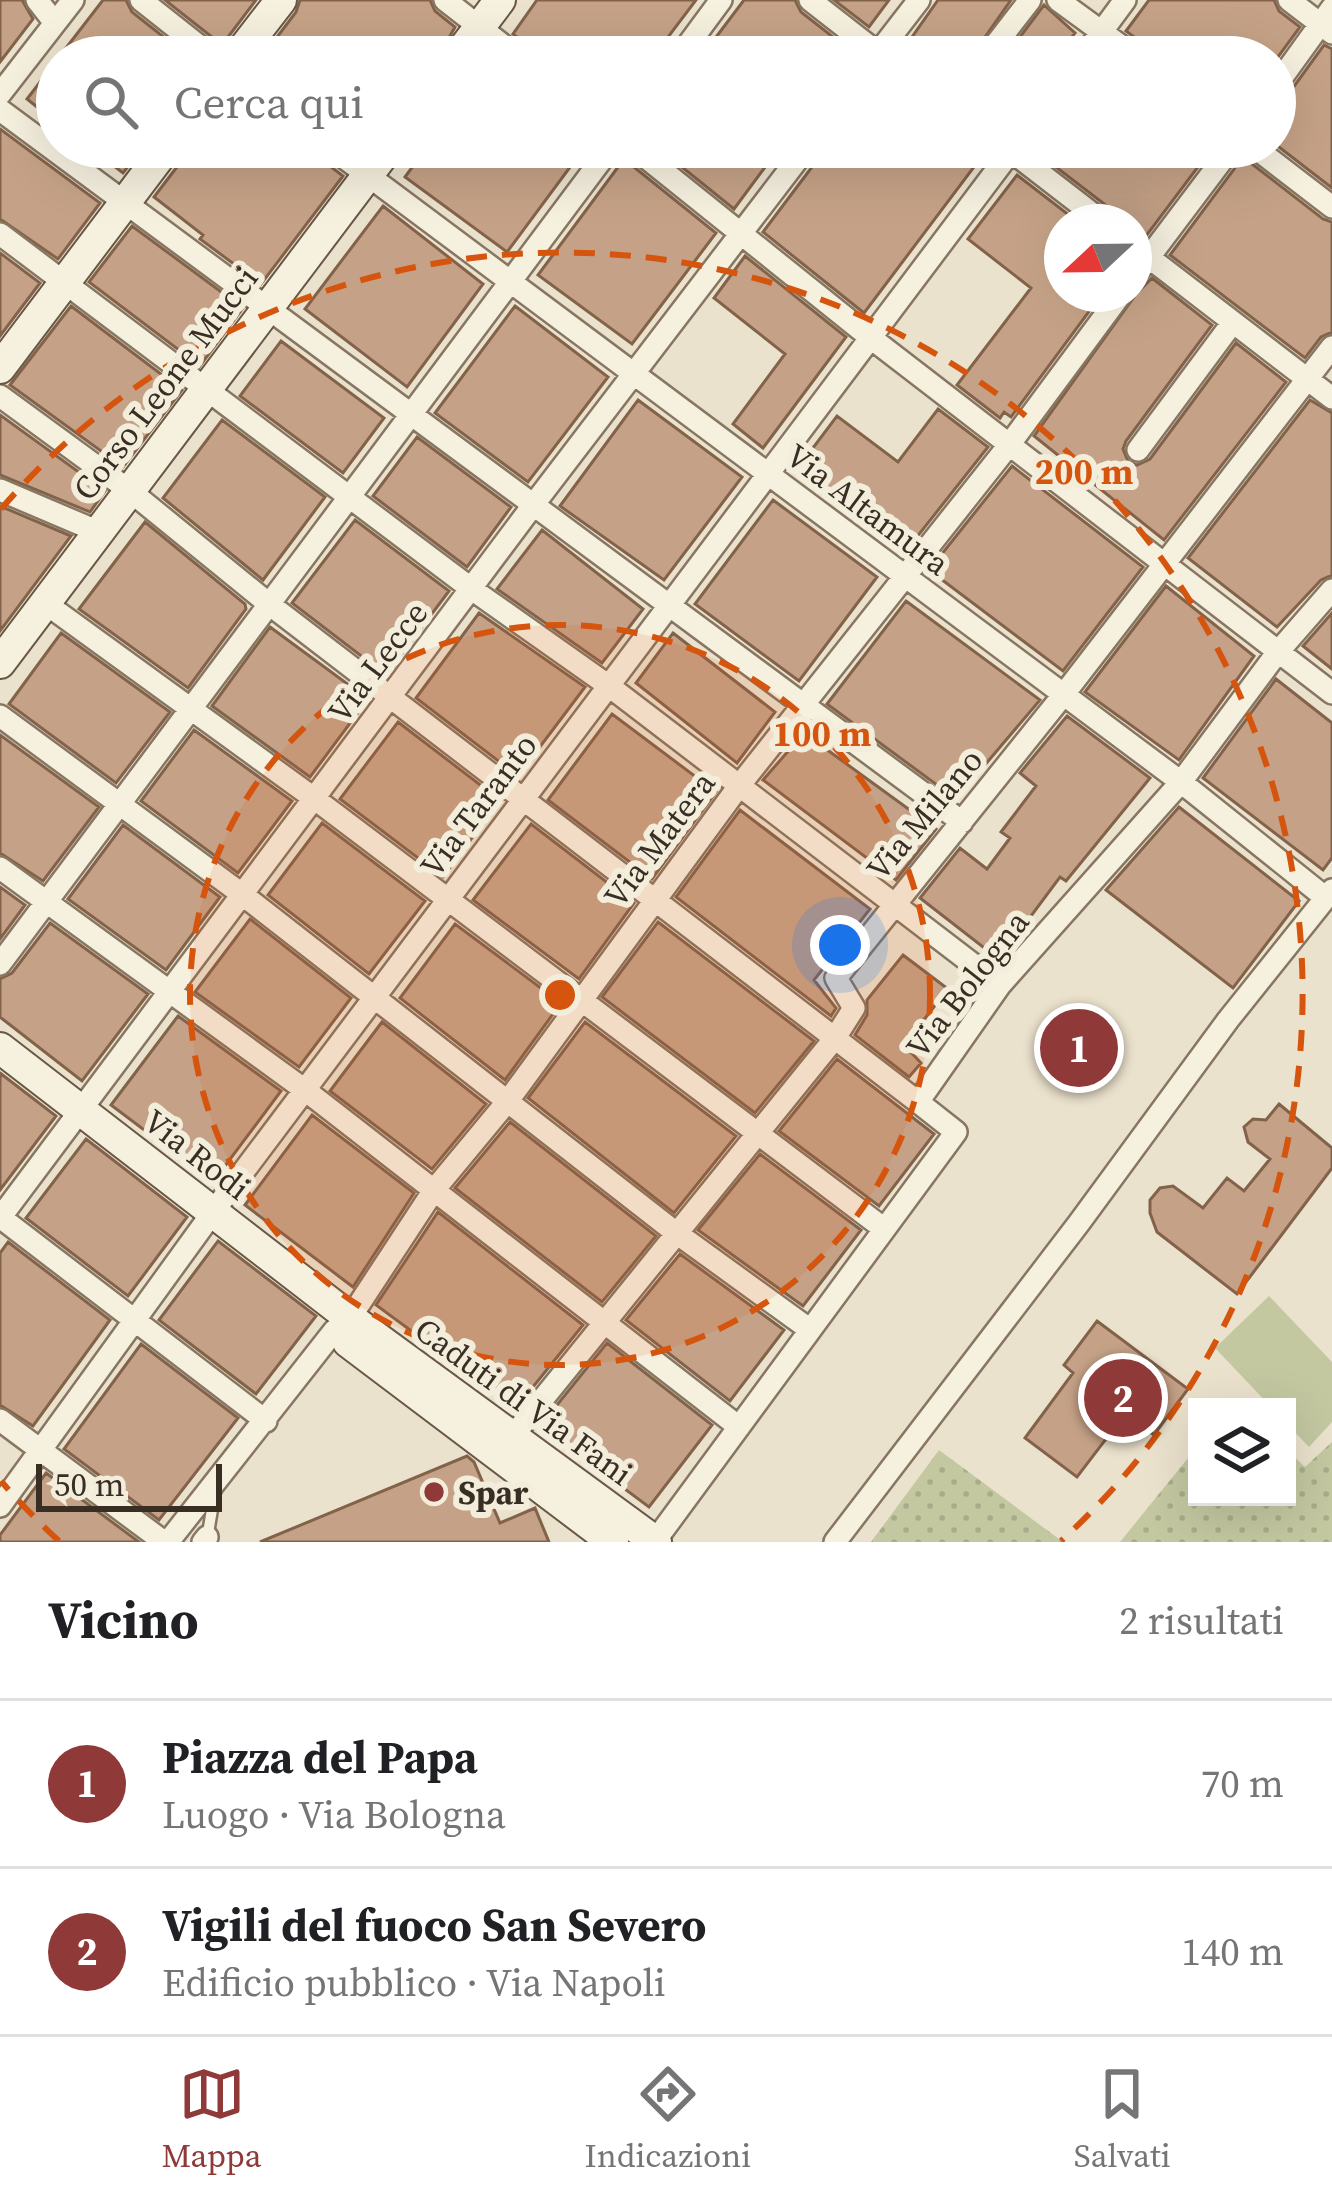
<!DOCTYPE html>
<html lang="it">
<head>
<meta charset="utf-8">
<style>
  :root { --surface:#fff; --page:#f6f6f6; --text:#202124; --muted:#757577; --line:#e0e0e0; --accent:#8f3938 }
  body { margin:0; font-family:"Source Serif 4",serif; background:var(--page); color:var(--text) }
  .controls { position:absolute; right:36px; bottom:36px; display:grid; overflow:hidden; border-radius:0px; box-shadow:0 12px 48px #0002 }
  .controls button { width:108px; height:108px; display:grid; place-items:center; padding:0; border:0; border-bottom:3px solid var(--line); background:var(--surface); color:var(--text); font:60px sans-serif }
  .compass { position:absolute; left:1044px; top:204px; width:108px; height:108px; border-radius:50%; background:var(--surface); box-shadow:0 12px 48px #0002; rotate:248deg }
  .scale { position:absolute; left:36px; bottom:30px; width:186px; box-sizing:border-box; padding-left:12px; border:6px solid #392e23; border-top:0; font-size:33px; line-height:42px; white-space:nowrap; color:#392e23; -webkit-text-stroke:9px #f3eddc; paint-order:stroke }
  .you { position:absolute; left:840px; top:945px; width:42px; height:42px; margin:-30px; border:9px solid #fff; border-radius:50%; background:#1a73e8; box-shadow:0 0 0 18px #1a73e833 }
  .badge { display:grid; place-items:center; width:78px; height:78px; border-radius:50%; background:var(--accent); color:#fff; font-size:39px; font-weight:700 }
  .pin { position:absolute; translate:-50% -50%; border:6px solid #fff; box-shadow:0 3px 12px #0006 }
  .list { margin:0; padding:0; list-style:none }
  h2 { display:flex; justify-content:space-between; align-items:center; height:156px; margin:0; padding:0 48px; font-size:51px }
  h2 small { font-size:39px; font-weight:400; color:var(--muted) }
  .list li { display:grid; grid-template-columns:78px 1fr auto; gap:36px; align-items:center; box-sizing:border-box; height:168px; padding:0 48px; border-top:3px solid var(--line) }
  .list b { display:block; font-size:45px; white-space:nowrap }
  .list p { margin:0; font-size:39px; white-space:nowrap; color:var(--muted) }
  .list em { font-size:39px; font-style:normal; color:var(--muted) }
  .icon { flex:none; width:66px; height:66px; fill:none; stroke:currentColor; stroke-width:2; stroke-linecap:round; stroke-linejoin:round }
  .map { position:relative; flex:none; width:1332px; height:1542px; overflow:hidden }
  .search { position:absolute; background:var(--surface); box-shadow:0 12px 48px #0002; left:36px; right:36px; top:36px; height:132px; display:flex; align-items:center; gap:30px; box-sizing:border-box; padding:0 42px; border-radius:66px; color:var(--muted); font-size:45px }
  .sheet { height:492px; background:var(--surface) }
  nav { display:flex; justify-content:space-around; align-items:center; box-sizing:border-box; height:168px; border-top:3px solid var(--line); background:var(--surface); font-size:33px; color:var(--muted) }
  nav a { display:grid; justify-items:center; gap:6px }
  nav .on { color:var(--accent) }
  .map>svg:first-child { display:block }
</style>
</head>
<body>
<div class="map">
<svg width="1332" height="1542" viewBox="0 0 1332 1542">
  <defs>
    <pattern id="grass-dots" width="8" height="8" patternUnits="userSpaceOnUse" patternTransform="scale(3)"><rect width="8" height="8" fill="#c3c8a1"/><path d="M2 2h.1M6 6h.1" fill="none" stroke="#a8ac8a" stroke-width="1.8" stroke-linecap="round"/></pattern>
  </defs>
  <rect width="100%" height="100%" fill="#ebe2cd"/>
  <path fill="url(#grass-dots)" d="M1332 1442V1542H1120L1197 1447V1497H1287V1450L1305 1467Z
    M939 1450 1063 1542H871Z"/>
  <path fill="#c3c8a1" d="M1269 1296 1332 1362V1422L1309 1447 1287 1424V1407H1271L1215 1348Z"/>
  <path fill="#c5a287" stroke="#83624a" stroke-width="3" d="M0 0H22L33 19 0 62Z
    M103 0H126L132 12 189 57H59Z
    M165 0H256L222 45Z
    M300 0H430L435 11 455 27 438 57H262L296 12Z
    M537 0H696L653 57H533L528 46 513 34Z
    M744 0H795L801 12 851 51 847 57H774L759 45 750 57H701Z
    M834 0H889L869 27Z
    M938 0H1011L971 57H898Z
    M1149 0H1274L1279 11 1300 27 1275 61V57H1151L1146 46 1126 31Z
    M1044 5 1075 33 1056 57H1005Z
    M1324 45 1332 49V188L1275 144V102L1287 96Z
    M57 60V123L27 99Z
    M0 129 100 203 58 259 0 219Z
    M89 147H143L123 173Z
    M186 147H305L343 176 261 284 200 239 203 235 154 197 183 159Z
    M427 147H585L507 252 405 177Z
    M657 147H780L734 209Z
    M827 147H989L864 313 763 232Z
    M1038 147H1213L1146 236 1134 229V222H1118L1112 210 1035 151Z
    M1243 157 1323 219 1332 222V332L1321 337 1305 358 1170 255Z
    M624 159 716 233 632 344 538 275Z
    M1017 175 1078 222H1062V294H1102L1011 417 1004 412 1000 418 957 385 1031 288 968 239Z
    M383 206 483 284 407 387 305 309Z
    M132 226 243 308 200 366 89 282Z
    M0 253 40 283 0 336Z
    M745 256 846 337 763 448 733 424 785 354 714 298Z
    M1152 278 1212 325 1126 441 1123 449 1128 461 1137 465 1150 459 1236 343 1286 382 1164 540 1034 436 1136 294Z
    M71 306 182 390 123 467 10 385Z
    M515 306 608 377 528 482 435 413Z
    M281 341 384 418 343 473 240 396Z
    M638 400 742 477 664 580 560 506Z
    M1310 400 1332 413V575L1321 580 1277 627 1188 558Z
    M938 409 988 447 905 552 797 469 837 416 898 462Z
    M0 415 105 491 90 512 0 475Z
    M222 420 325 497 263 580 163 498Z
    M417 437 511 507 467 567 373 496Z
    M1012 466 1143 567 1063 671 929 570Z
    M773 500 877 577 799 681 695 604Z
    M0 506 71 536 0 631Z
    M355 520 449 591 386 675 292 603Z
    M145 522 245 604 246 609 188 688 79 609Z
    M542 530 643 609 602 663 497 589Z
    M1166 586 1254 656 1179 760 1085 692Z
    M906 601 1040 700 956 799 827 704Z
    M479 613 585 687 518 776 416 698Z
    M1332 613V669L1303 646Z
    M270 627 368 699 310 777 212 706Z
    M61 633 170 712 116 783 9 704Z
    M673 633 775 712 737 763 636 683Z
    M1276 679 1332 723V858L1323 870 1203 778Z
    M612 714 716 792 652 879 548 800Z
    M1067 716 1150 778 1066 881 1060 877 1019 932 1024 935 1001 961 920 898 960 848 987 869 1010 838 1001 832 1036 786 1020 773Z
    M398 722 500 800 443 877 340 799Z
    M194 730 292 801 238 873 141 801Z
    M804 733 936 829 896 880 763 780Z
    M0 735 99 807 43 881 0 853Z
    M1179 807 1299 901 1233 988 1106 890Z
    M740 810 870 909 814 980 836 1008 831 1016 676 897Z
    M322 823 425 901 369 974 268 895Z
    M531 824 634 903 579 979 473 900Z
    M123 825 220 897 166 970 68 899Z
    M0 887 25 905 0 939Z
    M250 919 351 998 299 1067 195 992Z
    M658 922 814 1041 755 1113 602 997Z
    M50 923 148 994 82 1081 0 1017V979L12 973Z
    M455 924 561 1003 505 1080 400 998Z
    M903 955 948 989 904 1045 921 1063 909 1077 855 1035 867 1015V1000Z
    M178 1016 281 1091 213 1182 111 1105Z
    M382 1022 486 1104 432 1169 330 1091Z
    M585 1022 736 1136 674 1213 528 1098Z
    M837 1059 934 1134 879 1206 779 1131Z
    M0 1073 56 1116 0 1190Z
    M1279 1104 1332 1148V1168L1237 1294 1157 1232 1150 1213V1200L1160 1188 1173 1186 1203 1208 1227 1178 1244 1191 1270 1159 1248 1142 1244 1127 1253 1119 1266 1120Z
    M312 1115 414 1193 353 1287 245 1205Z
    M510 1122 656 1236 602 1302 455 1188Z
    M86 1139 187 1217 128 1296 26 1218Z
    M760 1154 861 1230 803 1306 698 1230Z
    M438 1212 583 1325 516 1408 376 1305Z
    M218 1241 316 1316 256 1394 159 1320Z
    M8 1242 110 1320 33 1426 0 1405V1253Z
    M680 1254 784 1330 730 1401 626 1320Z
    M1097 1321 1188 1389 1154 1435 1125 1414 1077 1477 1025 1438 1073 1373 1064 1365Z
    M607 1343 712 1425 649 1507 540 1426Z
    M141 1344 238 1418 159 1520 64 1449Z
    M467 1456 474 1462 500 1523 535 1508 549 1542H260Z
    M46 1473 139 1542H0V1535Z"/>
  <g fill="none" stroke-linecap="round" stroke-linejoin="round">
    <g stroke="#877662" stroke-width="15">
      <path id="lane" d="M207 1539 215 1492"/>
    </g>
    <g stroke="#877662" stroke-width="26">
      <path id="street" d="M37 0 55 23
        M141 0 213 57
        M445 0 518 57
        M810 0 883 57
        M1058 0 1136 57
        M1289 0 1332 33
        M679 57 721 0
        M875 57 919 0
        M986 57 1030 0
        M1083 57 1125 0
        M1275 87 1332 8
        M0 94 73 0
        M0 110 962 822
        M330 147 1181 782 1326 898
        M633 147 871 338 1332 693
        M1006 147 1103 222
        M1254 147 1332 207
        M0 234 473 590 609 686 1000 985
        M1134 246 1332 398
        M1134 277 1232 147
        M0 396 130 491 269 604 918 1102
        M1138 450 1233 322
        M0 490 99 532
        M45 603 315 799 883 1228
        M0 716 243 895 675 1232 809 1329
        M0 868 305 1090 739 1427
        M0 964 611 147
        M0 1217 266 1421
        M0 1218 534 504 807 147
        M0 1420 164 1542
        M512 1437 835 1038 854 1008 836 978 1064 694 1332 347
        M0 1506 213 1212 1014 147
        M655 1541 956 1132 918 1102 1000 985 1181 782 1277 653 1332 590
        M168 1542 334 1331 350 1318 434 1190 507 1102 739 786 1009 445 1121 294
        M203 1542 207 1537
        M835 1542 1079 1223 1228 1020 1332 890"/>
    </g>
    <g stroke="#695745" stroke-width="34">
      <path id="secondary" d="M237 57 281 0
        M457 57 500 0
        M0 368 167 147
        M0 663 389 147
        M0 1048 350 1318 656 1542
        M348 1342 613 1542"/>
    </g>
    <use href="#lane" stroke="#f6f0df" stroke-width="10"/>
    <use href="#street" stroke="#f6f0df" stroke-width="21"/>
    <use href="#secondary" stroke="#f6f0df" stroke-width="30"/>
  </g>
  <circle cx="560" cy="995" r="370" fill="#d6550e" fill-opacity=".12"/>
  <g fill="none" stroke="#d6550e" stroke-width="6" stroke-dasharray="21 15">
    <circle cx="560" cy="995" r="370"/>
    <path d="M59 1541A741 741 0 0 1 1 1481M1 509A741 741 0 1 1 1061 1541"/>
  </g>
  <circle fill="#8f3938" stroke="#f3eddc" stroke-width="4.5" cx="434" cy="1492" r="12"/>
  <g text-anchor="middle" stroke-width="12" stroke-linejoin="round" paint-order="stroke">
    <g font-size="33" fill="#392e23" stroke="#f3eddc">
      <text transform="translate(165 383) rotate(-53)" y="12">Corso Leone Mucci</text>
      <text transform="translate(868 509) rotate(37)" y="12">Via Altamura</text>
      <text transform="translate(377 662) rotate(-53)" y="12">Via Lecce</text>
      <text transform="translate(478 805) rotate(-53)" y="12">Via Taranto</text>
      <text transform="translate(924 814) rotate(-50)" y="12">Via Milano</text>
      <text transform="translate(659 839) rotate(-53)" y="12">Via Matera</text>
      <text transform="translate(967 984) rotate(-52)" y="12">Via Bologna</text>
      <text transform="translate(197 1154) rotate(38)" y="12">Via Rodi</text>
      <text transform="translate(524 1401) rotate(36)" y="12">Caduti di Via Fani</text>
    </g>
    <g font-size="33" font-weight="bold" fill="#392e23" stroke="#f3eddc" text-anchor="start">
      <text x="458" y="1504">Spar</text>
    </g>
  </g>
  <circle cx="560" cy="995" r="18" fill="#d6550e" stroke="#f3eddc" stroke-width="6"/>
  <g font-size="36" text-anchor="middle" font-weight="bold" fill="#d6550e" stroke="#f3eddc" stroke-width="12" stroke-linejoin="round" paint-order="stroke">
    <text x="1084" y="484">200 m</text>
    <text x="822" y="746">100 m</text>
  </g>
</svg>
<div class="controls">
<button><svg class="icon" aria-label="layers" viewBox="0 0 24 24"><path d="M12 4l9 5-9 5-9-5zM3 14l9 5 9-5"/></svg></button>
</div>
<svg class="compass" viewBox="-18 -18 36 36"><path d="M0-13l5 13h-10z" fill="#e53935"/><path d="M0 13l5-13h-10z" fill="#757577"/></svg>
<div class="scale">50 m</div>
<div class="you"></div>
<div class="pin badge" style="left:1079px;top:1048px">1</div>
<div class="pin badge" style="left:1123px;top:1398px">2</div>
<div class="search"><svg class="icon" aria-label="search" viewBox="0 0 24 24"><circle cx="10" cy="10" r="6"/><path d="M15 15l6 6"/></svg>Cerca qui</div>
</div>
<section class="sheet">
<h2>Vicino<small>2 risultati</small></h2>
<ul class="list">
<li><span class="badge">1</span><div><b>Piazza del Papa</b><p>Luogo · Via Bologna</p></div><em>70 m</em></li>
<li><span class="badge">2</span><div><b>Vigili del fuoco San Severo</b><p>Edificio pubblico · Via Napoli</p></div><em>140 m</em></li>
</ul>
</section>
<nav>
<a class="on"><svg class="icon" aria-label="map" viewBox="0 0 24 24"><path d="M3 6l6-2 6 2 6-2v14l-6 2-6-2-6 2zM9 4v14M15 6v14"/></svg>Mappa</a>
<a><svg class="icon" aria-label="directions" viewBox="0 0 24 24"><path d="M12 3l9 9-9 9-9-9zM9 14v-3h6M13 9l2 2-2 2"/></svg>Indicazioni</a>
<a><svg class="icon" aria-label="saved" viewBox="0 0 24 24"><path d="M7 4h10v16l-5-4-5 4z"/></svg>Salvati</a>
</nav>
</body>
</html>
